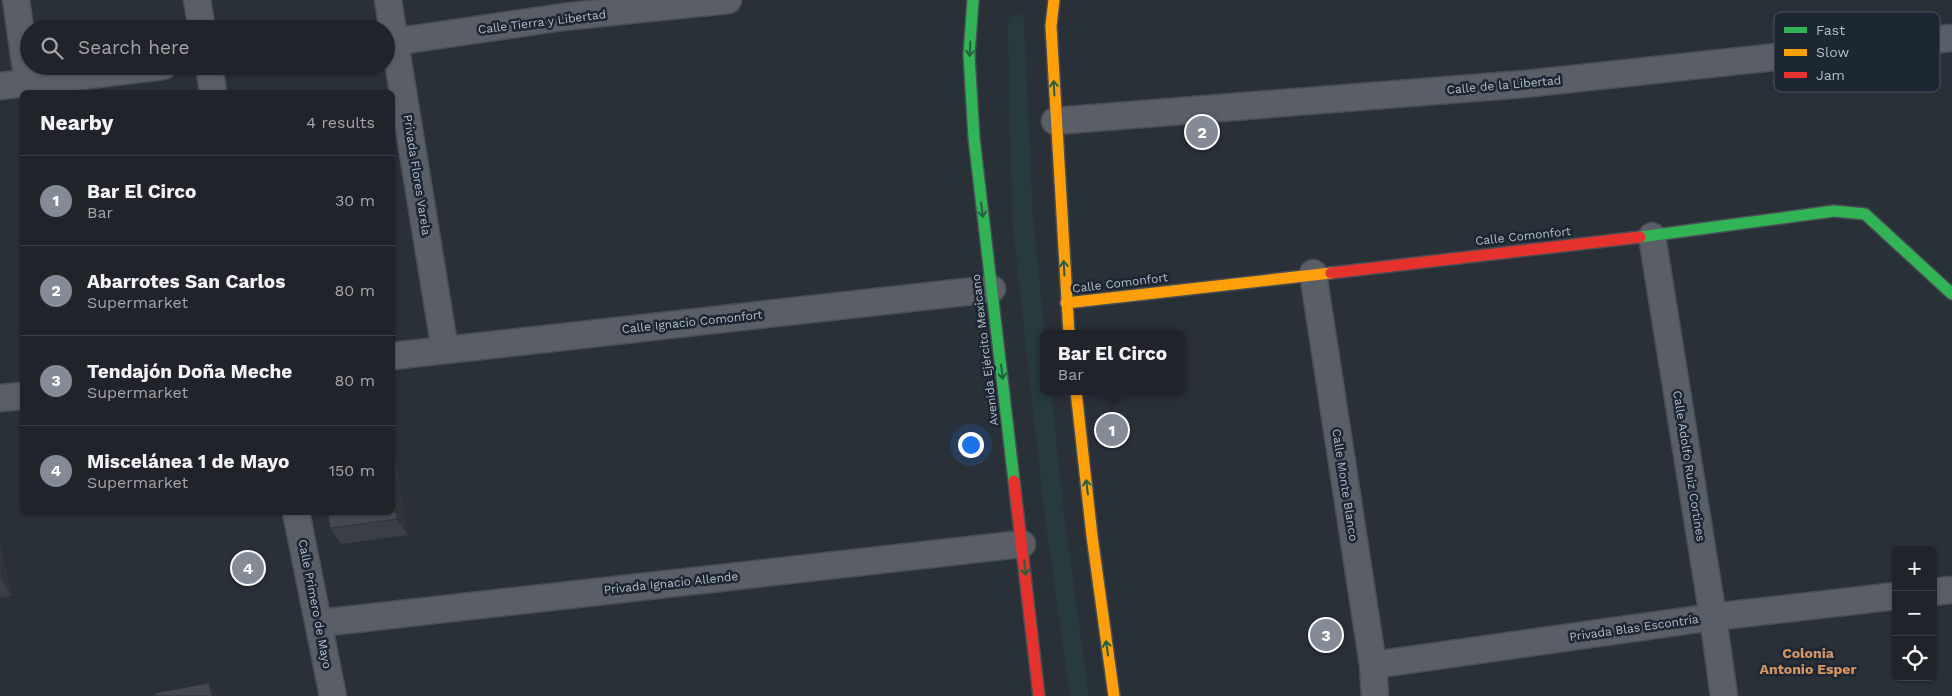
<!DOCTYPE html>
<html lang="en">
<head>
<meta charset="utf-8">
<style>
  :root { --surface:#20242a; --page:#282c32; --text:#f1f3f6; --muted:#a2a4a8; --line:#3d4147; --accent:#848b96 }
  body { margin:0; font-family:"Work Sans",sans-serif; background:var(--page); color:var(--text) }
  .controls { position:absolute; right:15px; bottom:15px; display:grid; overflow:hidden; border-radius:8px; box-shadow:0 1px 4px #0004 }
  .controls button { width:45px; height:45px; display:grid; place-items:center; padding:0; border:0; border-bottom:1px solid var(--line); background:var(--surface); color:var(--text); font:25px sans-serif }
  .you { position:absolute; left:970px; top:444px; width:18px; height:18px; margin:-12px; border:4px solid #fff; border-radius:50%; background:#1a73e8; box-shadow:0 0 0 8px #1a73e833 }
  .badge { display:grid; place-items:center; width:32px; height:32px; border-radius:50%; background:var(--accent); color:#fff; font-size:16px; font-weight:700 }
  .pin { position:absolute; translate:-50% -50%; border:2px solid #fff; box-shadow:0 1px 5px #0006 }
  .popup { position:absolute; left:1040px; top:330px; width:145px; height:65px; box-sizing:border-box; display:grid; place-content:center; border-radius:8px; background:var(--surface); filter:drop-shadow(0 1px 4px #0005); font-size:16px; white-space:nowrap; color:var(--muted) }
  .popup b { font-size:19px; color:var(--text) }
  .popup::after { content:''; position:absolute; left:50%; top:100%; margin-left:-10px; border:10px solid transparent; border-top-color:var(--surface) }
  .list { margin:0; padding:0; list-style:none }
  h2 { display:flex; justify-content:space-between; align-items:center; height:65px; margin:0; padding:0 20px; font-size:21px }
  h2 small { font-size:16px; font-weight:400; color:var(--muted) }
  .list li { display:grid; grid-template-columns:32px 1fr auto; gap:15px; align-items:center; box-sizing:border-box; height:90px; padding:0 20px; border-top:1px solid var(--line) }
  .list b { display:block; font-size:19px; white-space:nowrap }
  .list p { margin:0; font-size:16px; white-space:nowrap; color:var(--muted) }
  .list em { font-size:16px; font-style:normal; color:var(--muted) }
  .icon { flex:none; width:28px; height:28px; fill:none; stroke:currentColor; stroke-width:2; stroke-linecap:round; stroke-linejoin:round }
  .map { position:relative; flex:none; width:1952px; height:696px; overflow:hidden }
  .search { position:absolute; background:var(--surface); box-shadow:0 1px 4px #0004; left:20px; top:20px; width:375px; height:55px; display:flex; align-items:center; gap:12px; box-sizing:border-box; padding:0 18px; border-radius:28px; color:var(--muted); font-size:19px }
  .panel { position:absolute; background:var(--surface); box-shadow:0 1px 4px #0004; left:20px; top:90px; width:375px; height:425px; border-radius:8px }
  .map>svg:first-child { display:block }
</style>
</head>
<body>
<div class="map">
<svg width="1952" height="696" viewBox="0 0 1952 696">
  <rect width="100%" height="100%" fill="#2a3038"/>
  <path fill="#273a3e" d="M1016 13 1022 16 1024 20 1033 218 1045 334H1043V391H1051L1064 514 1089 696H1070L1044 510 1012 218 1008 23 1009 18Z"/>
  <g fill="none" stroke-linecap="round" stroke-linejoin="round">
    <g stroke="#484c53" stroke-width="29">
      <path id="street" d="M16 0 28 83
        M197 0 202 29
        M388 0 445 350
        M386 43 563 17 728 0
        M209 66 213 92
        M0 86 163 66
        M1055 121 1524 84 1952 38
        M1652 236 1713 617 1724 696
        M1313 273 1373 665 1375 696
        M392 356 992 289
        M0 398 22 396
        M296 512 333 696
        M1933 592 1952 590
        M320 623 1022 544
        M1373 665 1713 617 1896 596"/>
    </g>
    <g stroke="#484c53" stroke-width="14">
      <path id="fast" d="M973 0 969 55 974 138 1014 481
        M1640 237 1834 211 1865 214 1952 294"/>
    </g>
    <g stroke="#484c53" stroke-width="14">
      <path id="slow" d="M1054 0 1051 26 1069 334
        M1066 303 1331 273
        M1076 391 1092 536 1114 696"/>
    </g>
    <g stroke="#484c53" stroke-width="14">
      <path id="jam" d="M1331 273 1640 237
        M1014 481 1039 696"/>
    </g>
    <use href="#street" stroke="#5a5e66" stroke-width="26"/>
    <use href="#fast" stroke="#30b455" stroke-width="11"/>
    <use href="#slow" stroke="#ff9f0a" stroke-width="11"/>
    <use href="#jam" stroke="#e5322d" stroke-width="11"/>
  </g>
  <path fill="#3a3f45" d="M392 512 408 535 341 544 330 528Z
    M0 541 12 596 0 598Z"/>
  <path fill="#303338" d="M392 431 408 535 397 519 392 491Z
    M0 541 12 596 1 580Z
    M209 683 218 696H212Z"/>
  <path fill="#444950" stroke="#303338" d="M392 491 397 519 330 528 328 512H392Z
    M209 683 212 696H155V693Z"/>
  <defs><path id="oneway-shaft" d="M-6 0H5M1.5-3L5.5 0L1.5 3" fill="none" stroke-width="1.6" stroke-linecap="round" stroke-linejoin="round" transform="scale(1.25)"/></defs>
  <g stroke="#255f41">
    <use href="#oneway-shaft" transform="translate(970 49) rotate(93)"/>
    <use href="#oneway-shaft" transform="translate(1054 88) rotate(-93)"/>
    <use href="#oneway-shaft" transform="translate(982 210) rotate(83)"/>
    <use href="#oneway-shaft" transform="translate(1064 268) rotate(-93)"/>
    <use href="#oneway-shaft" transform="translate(1002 372) rotate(83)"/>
    <use href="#oneway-shaft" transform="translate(1087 487) rotate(-97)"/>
    <use href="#oneway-shaft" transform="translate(1025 568) rotate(84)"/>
    <use href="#oneway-shaft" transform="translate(1107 648) rotate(-98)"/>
  </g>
  <g text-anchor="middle" stroke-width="5" stroke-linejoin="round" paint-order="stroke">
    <g font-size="12" fill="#b4bcc9" stroke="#1d2633">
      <text transform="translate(542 22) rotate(-7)" y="4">Calle Tierra y Libertad</text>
      <text transform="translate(1504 85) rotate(-5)" y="4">Calle de la Libertad</text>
      <text transform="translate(417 175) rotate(81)" y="4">Privada Flores Varela</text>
      <text transform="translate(1523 236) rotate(-6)" y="4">Calle Comonfort</text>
      <text transform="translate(1120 283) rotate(-7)" y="4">Calle Comonfort</text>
      <text transform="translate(692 322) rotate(-6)" y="4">Calle Ignacio Comonfort</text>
      <text transform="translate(985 350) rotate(-97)" y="4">Avenida Ejército Mexicano</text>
      <text transform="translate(1689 466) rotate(81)" y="4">Calle Adolfo Ruiz Cortines</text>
      <text transform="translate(1345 485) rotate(81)" y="4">Calle Monte Blanco</text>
      <text transform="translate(671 583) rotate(-6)" y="4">Privada Ignacio Allende</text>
      <text transform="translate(315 604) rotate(79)" y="4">Calle Primero de Mayo</text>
      <text transform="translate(1634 628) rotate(-8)" y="4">Privada Blas Escontría</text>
    </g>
    <g font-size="14" font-weight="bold" fill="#d59563" stroke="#1d2633">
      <text x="1808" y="658">Colonia<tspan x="1808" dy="16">Antonio Esper</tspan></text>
    </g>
  </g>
  <rect x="1774" y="12" width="166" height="80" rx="8" fill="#1d2633" stroke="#4a5360" stroke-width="1"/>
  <rect x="1784" y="27" width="23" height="6" fill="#30b455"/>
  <rect x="1784" y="49" width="23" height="7" fill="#ff9f0a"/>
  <rect x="1784" y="72" width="23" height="6" fill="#e5322d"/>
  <g font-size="14" fill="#b4bcc9">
    <text x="1816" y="35">Fast</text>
    <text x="1816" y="57">Slow</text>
    <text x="1816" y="80">Jam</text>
  </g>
</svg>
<div class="controls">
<button>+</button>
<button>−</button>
<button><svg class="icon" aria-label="locate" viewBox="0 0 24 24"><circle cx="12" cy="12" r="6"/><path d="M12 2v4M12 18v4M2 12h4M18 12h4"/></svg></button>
</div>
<div class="you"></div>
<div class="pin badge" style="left:1112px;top:430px">1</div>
<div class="popup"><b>Bar El Circo</b>Bar</div>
<div class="pin badge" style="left:1202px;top:132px">2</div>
<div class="pin badge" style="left:1326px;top:635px">3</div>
<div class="pin badge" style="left:248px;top:568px">4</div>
<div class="search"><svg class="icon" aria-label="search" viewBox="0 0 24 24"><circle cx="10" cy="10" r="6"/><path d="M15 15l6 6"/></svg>Search here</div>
<section class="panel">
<h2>Nearby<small>4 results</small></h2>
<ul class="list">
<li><span class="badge">1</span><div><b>Bar El Circo</b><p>Bar</p></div><em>30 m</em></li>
<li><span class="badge">2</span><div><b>Abarrotes San Carlos</b><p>Supermarket</p></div><em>80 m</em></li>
<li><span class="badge">3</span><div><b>Tendajón Doña Meche</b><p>Supermarket</p></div><em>80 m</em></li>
<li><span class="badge">4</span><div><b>Miscelánea 1 de Mayo</b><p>Supermarket</p></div><em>150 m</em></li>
</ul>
</section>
</div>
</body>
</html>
